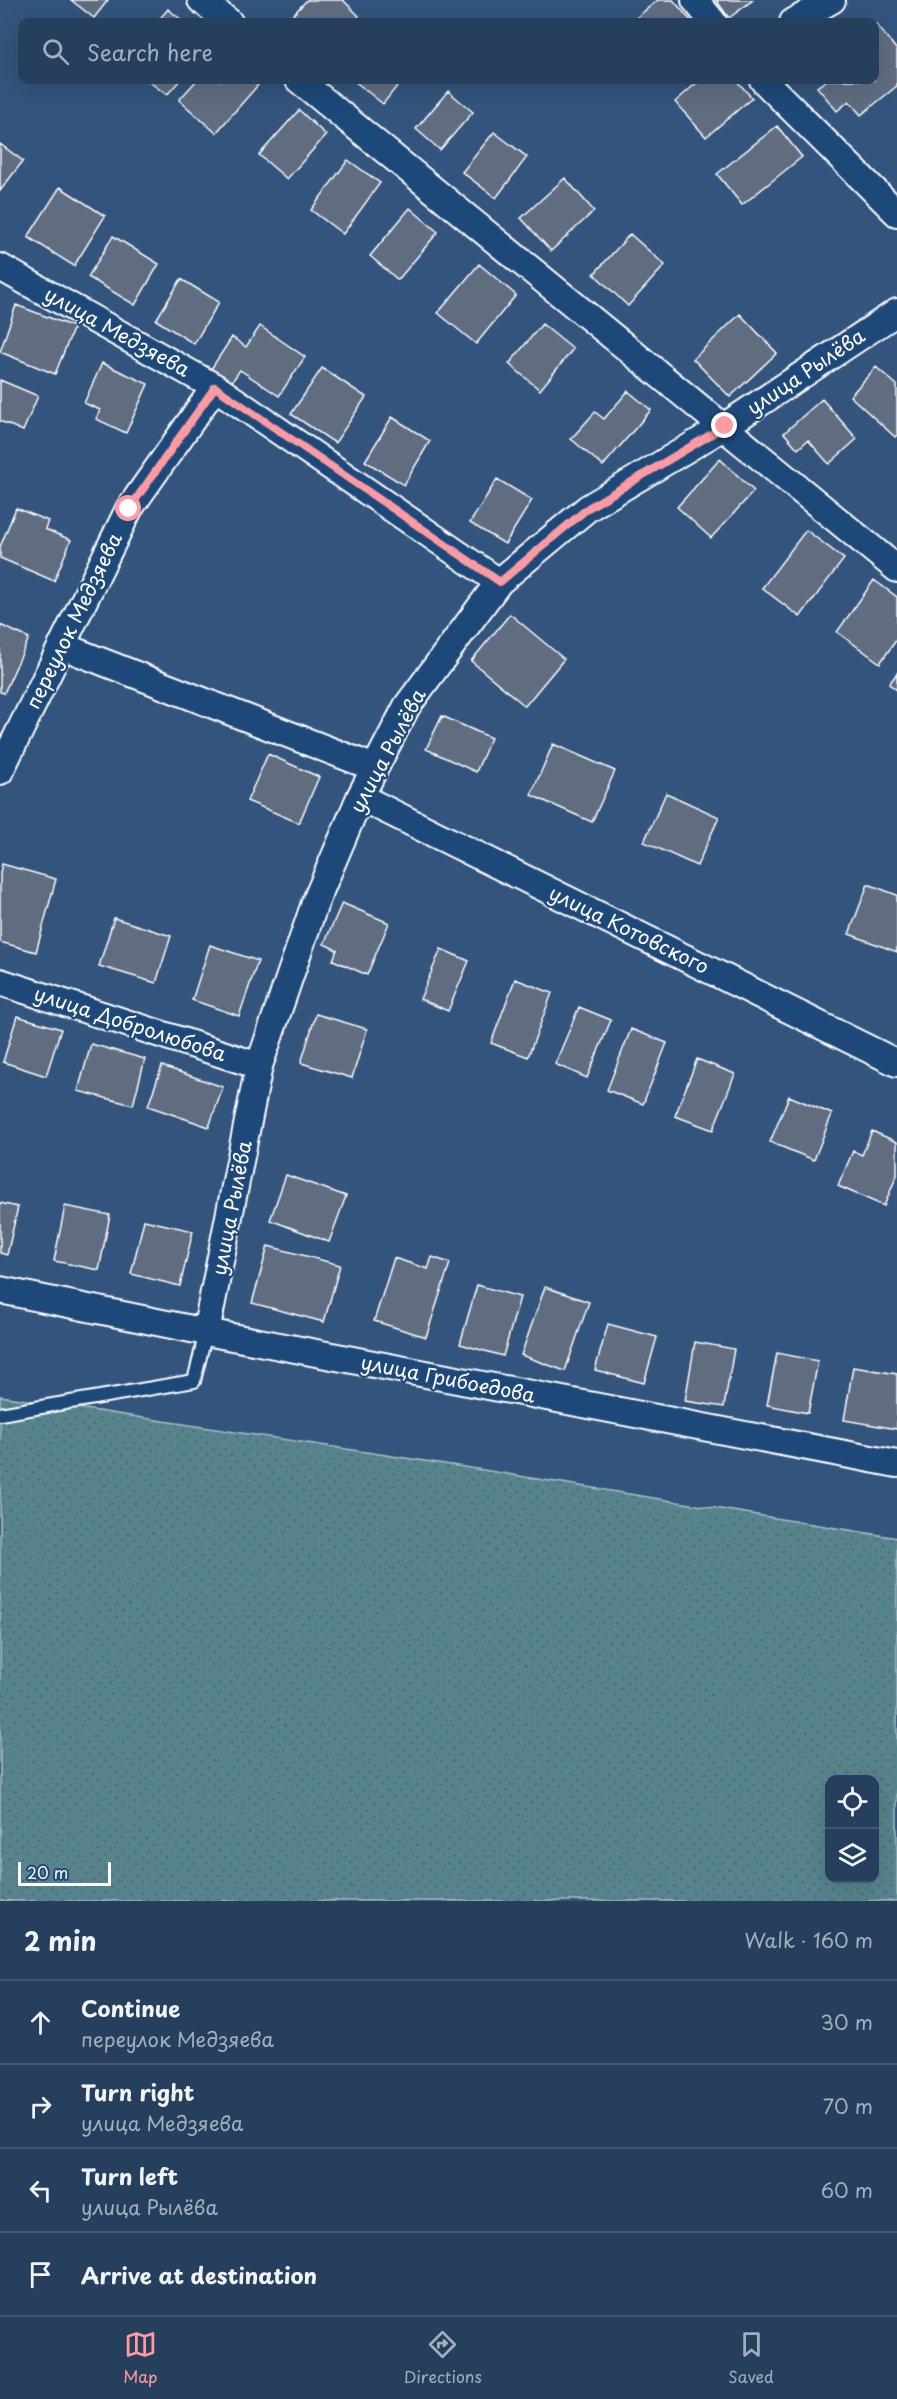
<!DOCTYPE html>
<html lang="en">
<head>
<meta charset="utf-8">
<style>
  :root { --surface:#263f5d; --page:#2e4663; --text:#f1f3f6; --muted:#a4afbc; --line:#425872; --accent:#ff9aa2 }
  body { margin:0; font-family:"Playpen Sans",sans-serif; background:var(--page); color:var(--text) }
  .controls { position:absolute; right:18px; bottom:18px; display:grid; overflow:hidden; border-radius:12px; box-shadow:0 6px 24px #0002 }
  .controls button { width:54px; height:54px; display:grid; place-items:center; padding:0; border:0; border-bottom:2px solid var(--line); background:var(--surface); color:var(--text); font:30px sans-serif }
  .scale { position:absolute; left:18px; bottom:15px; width:93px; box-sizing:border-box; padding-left:6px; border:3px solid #fff; border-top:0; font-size:16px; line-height:21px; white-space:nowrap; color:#fff; -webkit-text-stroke:4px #1f4a7a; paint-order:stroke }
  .stop { position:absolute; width:18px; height:18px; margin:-14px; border:4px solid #ff9aa2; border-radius:50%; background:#fff }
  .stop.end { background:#ff9aa2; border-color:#fff; box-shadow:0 2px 6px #0008 }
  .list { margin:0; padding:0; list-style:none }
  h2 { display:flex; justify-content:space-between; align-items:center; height:78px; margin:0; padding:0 24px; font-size:26px }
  h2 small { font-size:20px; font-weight:400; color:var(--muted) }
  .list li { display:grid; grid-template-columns:39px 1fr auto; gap:18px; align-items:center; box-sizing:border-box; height:84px; padding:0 24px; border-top:2px solid var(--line) }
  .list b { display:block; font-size:22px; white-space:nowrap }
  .list p { margin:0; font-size:20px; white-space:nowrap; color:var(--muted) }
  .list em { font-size:20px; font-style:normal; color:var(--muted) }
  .icon { flex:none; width:33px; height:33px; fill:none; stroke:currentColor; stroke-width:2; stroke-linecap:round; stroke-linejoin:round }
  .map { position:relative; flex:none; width:897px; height:1901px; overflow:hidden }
  .search { position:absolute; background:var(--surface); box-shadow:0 6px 24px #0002; left:18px; right:18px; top:18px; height:66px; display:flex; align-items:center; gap:15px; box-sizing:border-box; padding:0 21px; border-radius:12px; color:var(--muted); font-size:22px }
  .sheet { height:414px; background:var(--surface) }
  nav { display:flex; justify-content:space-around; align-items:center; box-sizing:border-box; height:84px; border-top:2px solid var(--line); background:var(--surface); font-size:16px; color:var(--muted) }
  nav a { display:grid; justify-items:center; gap:3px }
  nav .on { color:var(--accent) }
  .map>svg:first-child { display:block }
</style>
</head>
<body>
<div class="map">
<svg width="897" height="1901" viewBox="0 0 897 1901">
  <defs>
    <pattern id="grass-dots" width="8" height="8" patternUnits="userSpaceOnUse" patternTransform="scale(1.5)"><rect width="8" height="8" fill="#56848d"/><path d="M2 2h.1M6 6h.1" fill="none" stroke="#526b70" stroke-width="1.8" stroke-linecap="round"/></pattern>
  </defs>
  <rect width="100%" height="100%" fill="#33547c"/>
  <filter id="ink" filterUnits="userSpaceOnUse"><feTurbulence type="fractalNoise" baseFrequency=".0167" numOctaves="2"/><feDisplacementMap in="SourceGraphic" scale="12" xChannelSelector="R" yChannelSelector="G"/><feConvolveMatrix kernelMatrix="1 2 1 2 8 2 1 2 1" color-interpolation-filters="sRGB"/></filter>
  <g filter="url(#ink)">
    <path fill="url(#grass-dots)" stroke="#aac2c6" stroke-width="1.5" fill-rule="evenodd" d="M0 1396 477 1469 897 1538V1901H0ZM830 1780H874V1878H830Z"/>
    <path fill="#616d81" stroke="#fff" stroke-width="1.5" d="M71 0H108L94 18Z
      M307 0H343L359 16 353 22H286Z
      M658 0H673L692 22H631Z
      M716 0H753L729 18Z
      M168 9 184 22H157Z
      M876 24 897 50V86L861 115 849 101 837 111 817 87 827 80H874V25Z
      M147 80H180L167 95Z
      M197 80H252L258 85 216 133 179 100Z
      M353 80H402L383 104Z
      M700 80H736L752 98 706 137 675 102Z
      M448 91 473 112 440 150 416 129Z
      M299 110 326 135 287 179 259 155Z
      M777 126 802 157 742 205 717 174Z
      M494 132 527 157 496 198 462 172Z
      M0 144 23 161 0 191Z
      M348 160 380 183 343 234 311 210Z
      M565 178 594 211 551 251 521 218Z
      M60 187 105 216 74 266 28 237Z
      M410 208 438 232 398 280 370 256Z
      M630 234 665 265 628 306 594 274Z
      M113 236 159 264 135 305 88 277Z
      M479 264 516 295 476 344 438 313Z
      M181 279 219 302 194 344 156 320Z
      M16 305 74 327 55 374 0 352Z
      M740 314 777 353 730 397 693 359Z
      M542 324 573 349 540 390 509 364Z
      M260 326 305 357 279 396 240 370 231 383 211 369 232 337 246 347Z
      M102 363 148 384 126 433 96 419 100 410 84 403Z
      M876 367 897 385V435L895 437 850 396Z
      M322 368 366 397 335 443 291 414Z
      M0 380 38 396 23 431 0 421Z
      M628 391 651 410 603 466 571 439 595 412 604 419Z
      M822 399 857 439 829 464 808 440 798 449 784 433Z
      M392 417 430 441 404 485 365 461Z
      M720 459 754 491 711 538 677 507Z
      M497 479 532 500 505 544 470 523Z
      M16 508 48 521 45 529 71 540 54 581 0 558V547Z
      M806 530 844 559 800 617 762 588Z
      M874 580 897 597V639L880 663 837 632Z
      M510 614 564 659 525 706 471 661Z
      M0 625 29 638 4 693 0 692Z
      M897 673V690L889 684Z
      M442 716 491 738 476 772 426 749Z
      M553 744 615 771 592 822 531 795Z
      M268 754 319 777 299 823 247 801Z
      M666 793 719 817 697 866 644 842Z
      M2 864 56 879 36 952 0 942V873Z
      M868 884 897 895V952L849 934Z
      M342 903 389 923 367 975 333 960 337 950 324 944Z
      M114 918 171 936 156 983 99 966Z
      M210 945 258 961 239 1016 192 1000Z
      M441 949 469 961 448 1011 420 999Z
      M515 979 552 993 528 1057 491 1043Z
      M579 1007 611 1020 587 1078 555 1064Z
      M316 1014 367 1029 352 1078 301 1063Z
      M17 1016 61 1029 46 1076 3 1062Z
      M631 1029 667 1043 643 1104 607 1090Z
      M91 1044 145 1059 133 1105 78 1091Z
      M697 1059 735 1074 713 1130 675 1116Z
      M162 1066 223 1087 209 1127 148 1106Z
      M789 1096 832 1114 814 1160 770 1142Z
      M872 1131 897 1142V1175L884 1206 838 1186 853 1151 862 1155Z
      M286 1175 346 1196 329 1242 270 1220Z
      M0 1203 18 1207 7 1255 0 1253Z
      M65 1206 110 1215 99 1270 54 1261Z
      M144 1220 193 1231 180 1286 131 1274Z
      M268 1246 340 1265 324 1322 252 1303Z
      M432 1257 450 1263 426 1337 374 1321 394 1258 428 1269Z
      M477 1285 520 1297 503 1356 460 1344Z
      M545 1287 589 1302 565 1371 521 1355Z
      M608 1324 657 1337 644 1383 595 1370Z
      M695 1342 734 1349 724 1407 685 1401Z
      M777 1353 818 1361 808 1413 767 1405Z
      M853 1367 897 1374V1429L844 1420Z"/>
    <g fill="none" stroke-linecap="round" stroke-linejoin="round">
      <g stroke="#fff" stroke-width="16">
        <path id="service" d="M0 1414 194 1381 206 1332"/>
      </g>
      <g stroke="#fff" stroke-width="30">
        <path id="minor" d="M201 0 229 22
          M695 0 713 22
          M793 22 832 0
          M299 80 897 569
          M763 80 897 213
          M0 267 215 387 499 582
          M62 646 375 768
          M0 771 129 509 215 387
          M360 797 897 1063
          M0 982 259 1066
          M0 1290 206 1332 897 1464
          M206 1332 259 1066 315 903 360 797 407 706 499 582 588 508 725 426 897 312"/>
      </g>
      <use href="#service" stroke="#1f4a7a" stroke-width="12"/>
      <use href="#minor" stroke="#1f4a7a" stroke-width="26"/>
    </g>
  </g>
  <g fill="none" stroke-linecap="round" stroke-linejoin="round" filter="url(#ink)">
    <path stroke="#ff9aa2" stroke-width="8" d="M129 509 215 387 500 582 588 508 725 426"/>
  </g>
  <g text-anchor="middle" stroke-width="4.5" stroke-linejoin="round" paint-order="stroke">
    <g font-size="20" fill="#fff" stroke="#1f4a7a">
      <text transform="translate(117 332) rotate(29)" y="7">улица Медзяева</text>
      <text transform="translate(806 372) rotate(-34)" y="7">улица Рылёва</text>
      <text transform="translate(74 621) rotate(-64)" y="7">переулок Медзяева</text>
      <text transform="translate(388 751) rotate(-62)" y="7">улица Рылёва</text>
      <text transform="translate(629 930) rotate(26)" y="7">улица Котовского</text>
      <text transform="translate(130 1024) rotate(18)" y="7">улица Добролюбова</text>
      <text transform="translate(232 1208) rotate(-79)" y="7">улица Рылёва</text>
      <text transform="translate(448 1379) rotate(11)" y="7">улица Грибоедова</text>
    </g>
  </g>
</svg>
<div class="controls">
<button><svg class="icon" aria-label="locate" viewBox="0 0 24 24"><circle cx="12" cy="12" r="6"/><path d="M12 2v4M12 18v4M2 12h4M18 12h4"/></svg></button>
<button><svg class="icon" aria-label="layers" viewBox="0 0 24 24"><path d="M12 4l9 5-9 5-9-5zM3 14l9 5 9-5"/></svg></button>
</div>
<div class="scale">20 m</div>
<div class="stop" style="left:129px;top:509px"></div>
<div class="stop end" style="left:725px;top:426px"></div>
<div class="search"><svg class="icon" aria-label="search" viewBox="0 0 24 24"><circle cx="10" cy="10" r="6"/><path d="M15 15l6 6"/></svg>Search here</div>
</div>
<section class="sheet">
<h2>2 min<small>Walk · 160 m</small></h2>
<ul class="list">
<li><svg class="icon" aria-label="ahead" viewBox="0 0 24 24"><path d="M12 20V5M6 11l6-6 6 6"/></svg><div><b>Continue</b><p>переулок Медзяева</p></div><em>30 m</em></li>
<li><svg class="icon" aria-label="right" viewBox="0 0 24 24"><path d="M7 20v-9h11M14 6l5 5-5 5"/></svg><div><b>Turn right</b><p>улица Медзяева</p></div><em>70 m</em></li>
<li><svg class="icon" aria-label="left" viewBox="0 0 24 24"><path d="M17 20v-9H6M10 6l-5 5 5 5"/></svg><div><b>Turn left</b><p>улица Рылёва</p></div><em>60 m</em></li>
<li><svg class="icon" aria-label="arrive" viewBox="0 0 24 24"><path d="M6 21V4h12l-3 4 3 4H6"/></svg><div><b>Arrive at destination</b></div></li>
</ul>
</section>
<nav>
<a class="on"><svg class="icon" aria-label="map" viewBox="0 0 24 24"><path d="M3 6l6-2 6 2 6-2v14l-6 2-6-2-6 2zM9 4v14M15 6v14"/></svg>Map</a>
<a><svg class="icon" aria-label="directions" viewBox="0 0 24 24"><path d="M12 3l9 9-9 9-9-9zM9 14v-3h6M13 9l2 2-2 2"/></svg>Directions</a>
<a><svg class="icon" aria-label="saved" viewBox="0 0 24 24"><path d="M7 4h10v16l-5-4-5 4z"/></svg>Saved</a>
</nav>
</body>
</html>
